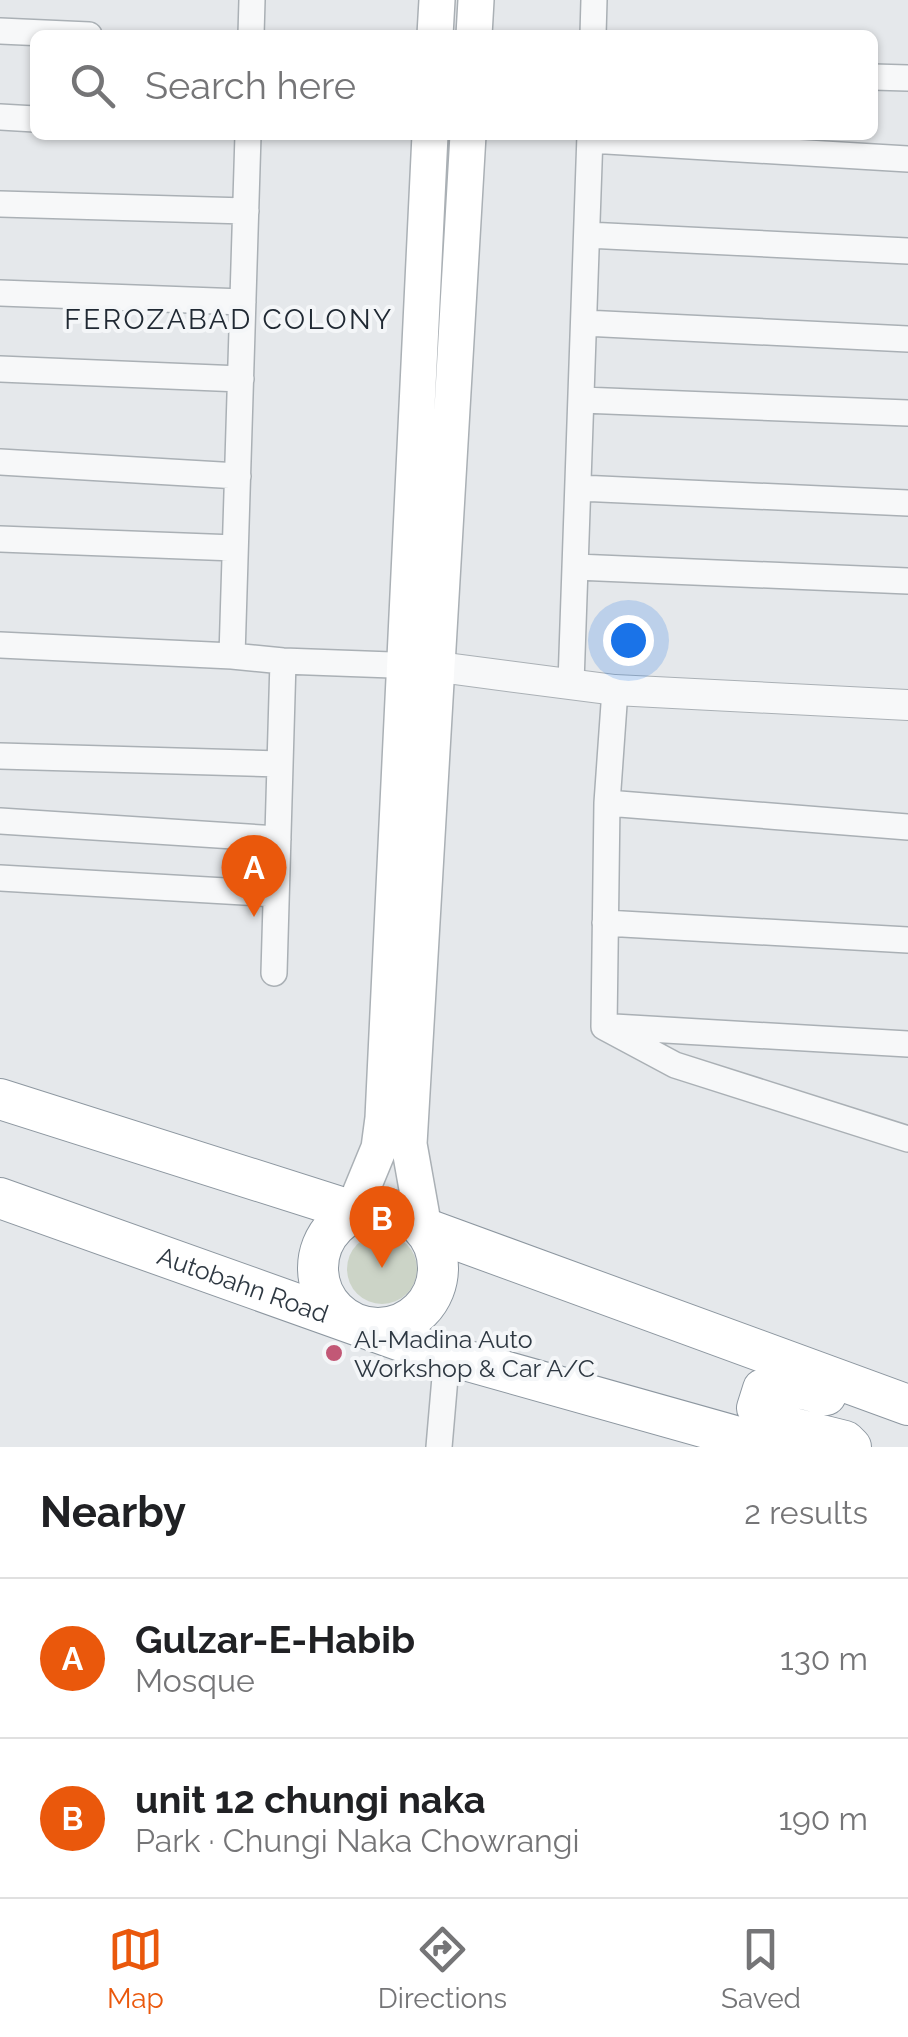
<!DOCTYPE html>
<html lang="en">
<head>
<meta charset="utf-8">
<style>
  :root { --surface:#fff; --page:#f2f2f2; --text:#202124; --muted:#757577; --line:#e0e0e0; --accent:#ea580c }
  body { margin:0; font-family:Raleway,sans-serif; background:var(--page); color:var(--text) }
  .you { position:absolute; left:628px; top:640px; width:35px; height:35px; margin:-25px; border:8px solid #fff; border-radius:50%; background:#1a73e8; box-shadow:0 0 0 15px #1a73e833 }
  .badge { display:grid; place-items:center; width:65px; height:65px; border-radius:50%; background:var(--accent); color:#fff; font-size:32px; font-weight:700 }
  .pin { position:absolute; translate:-50% -82px; filter:drop-shadow(0 2px 5px #0008) }
  .pin::after { content:''; position:absolute; top:52px; width:35px; height:30px; background:inherit; clip-path:polygon(0 0,100% 0,50% 100%) }
  .list { margin:0; padding:0; list-style:none }
  h2 { display:flex; justify-content:space-between; align-items:center; height:130px; margin:0; padding:0 40px; font-size:42px }
  h2 small { font-size:32px; font-weight:400; color:var(--muted) }
  .list li { display:grid; grid-template-columns:65px 1fr auto; gap:30px; align-items:center; box-sizing:border-box; height:160px; padding:0 40px; border-top:2px solid var(--line) }
  .list b { display:block; font-size:38px; white-space:nowrap }
  .list p { margin:0; font-size:32px; white-space:nowrap; color:var(--muted) }
  .list em { font-size:32px; font-style:normal; color:var(--muted) }
  .icon { flex:none; width:55px; height:55px; fill:none; stroke:currentColor; stroke-width:2; stroke-linecap:round; stroke-linejoin:round }
  .map { position:relative; flex:none; width:908px; height:1447px; overflow:hidden }
  .search { position:absolute; background:var(--surface); box-shadow:0 2px 8px #0004; left:30px; right:30px; top:30px; height:110px; display:flex; align-items:center; gap:25px; box-sizing:border-box; padding:0 35px; border-radius:15px; color:var(--muted); font-size:38px }
  .sheet { height:450px; background:var(--surface) }
  nav { display:flex; justify-content:space-around; align-items:center; box-sizing:border-box; height:140px; border-top:2px solid var(--line); background:var(--surface); font-size:28px; color:var(--muted) }
  nav a { display:grid; justify-items:center; gap:5px }
  nav .on { color:var(--accent) }
  .map>svg:first-child { display:block }
</style>
</head>
<body>
<div class="map">
<svg width="908" height="1447" viewBox="0 0 908 1447">
  <rect width="100%" height="100%" fill="#e5e8eb"/>
  <path fill="#ccd4c7" d="M347 1269a35 35 0 1 1 70 0a35 35 0 1 1-70 0Z"/>
  <g fill="none" stroke-linecap="round" stroke-linejoin="round">
    <g stroke="#aab0b5" stroke-width="28">
      <path id="minor" d="M0 31 89 35
        M251 35 252 0
        M593 35 594 0
        M873 77 908 78
        M0 117 35 119
        M248 135 232 656 283 661 419 666
        M590 140 908 159
        M0 204 246 211
        M587 235 908 251
        M0 293 243 302
        M584 323 908 339
        M0 369 241 379
        M582 400 908 413
        M0 462 238 476
        M579 488 908 503
        M0 539 235 548
        M576 567 908 581
        M0 645 232 656
        M571 683 590 135
        M615 690 607 803 604 1027 675 1065 908 1139
        M0 756 280 764
        M607 803 908 827
        M0 821 278 839
        M0 878 276 894
        M605 923 908 940
        M274 973 283 661
        M614 1027 908 1044
        M439 1447 447 1354"/>
    </g>
    <g stroke="#aab0b5" stroke-width="32">
      <path id="tertiary" d="M439 667 615 690 908 705"/>
    </g>
    <g stroke="#aab0b5" stroke-width="38">
      <path id="secondary" d="M435 35 437 0
        M474 35 476 0
        M353 1211 379 1148 383 1118 430 135
        M424 1228 409 1144 468 135"/>
    </g>
    <g stroke="#8d97a0" stroke-width="42">
      <g id="trunk">
        <path d="M0 1099 353 1211"/>
        <path id="s1" d="M0 1198 415 1346 774 1447"/>
        <circle cx="378" cy="1268" r="60"/>
        <path d="M424 1228 908 1405"/>
        <path d="M826 1395C805 1390 785 1382 763 1389L757 1408 765 1421 845 1441 851 1447"/>
      </g>
    </g>
    <use href="#minor" stroke="#f7f8f9" stroke-width="25"/>
    <use href="#tertiary" stroke="#f7f8f9" stroke-width="30"/>
    <use href="#secondary" stroke="#fff" stroke-width="35"/>
    <use href="#trunk" stroke="#fff" stroke-width="40"/>
  </g>
  <circle fill="#c25876" stroke="#f4f6f8" stroke-width="4" cx="334" cy="1353" r="10"/>
  <g text-anchor="middle" stroke-width="8" stroke-linejoin="round" paint-order="stroke">
    <g font-size="25" fill="#2e3842" stroke="#f4f6f8">
      <text dy="9" stroke="none"><textPath href="#s1" startOffset="258">Autobahn Road</textPath></text>
    </g>
    <g font-size="25" fill="#2e3842" stroke="#f4f6f8" text-anchor="start">
      <text x="354" y="1348">Al-Madina Auto<tspan x="354" dy="29">Workshop &amp; Car A/C</tspan></text>
    </g>
    <g font-size="28" letter-spacing="2.5" fill="#202933" stroke="#f4f6f8">
      <text x="229" y="329">FEROZABAD COLONY</text>
    </g>
  </g>
</svg>
<div class="you"></div>
<div class="pin badge" style="left:254px;top:917px">A</div>
<div class="pin badge" style="left:382px;top:1268px">B</div>
<div class="search"><svg class="icon" aria-label="search" viewBox="0 0 24 24"><circle cx="10" cy="10" r="6"/><path d="M15 15l6 6"/></svg>Search here</div>
</div>
<section class="sheet">
<h2>Nearby<small>2 results</small></h2>
<ul class="list">
<li><span class="badge">A</span><div><b>Gulzar-E-Habib</b><p>Mosque</p></div><em>130 m</em></li>
<li><span class="badge">B</span><div><b>unit 12 chungi naka</b><p>Park · Chungi Naka Chowrangi</p></div><em>190 m</em></li>
</ul>
</section>
<nav>
<a class="on"><svg class="icon" aria-label="map" viewBox="0 0 24 24"><path d="M3 6l6-2 6 2 6-2v14l-6 2-6-2-6 2zM9 4v14M15 6v14"/></svg>Map</a>
<a><svg class="icon" aria-label="directions" viewBox="0 0 24 24"><path d="M12 3l9 9-9 9-9-9zM9 14v-3h6M13 9l2 2-2 2"/></svg>Directions</a>
<a><svg class="icon" aria-label="saved" viewBox="0 0 24 24"><path d="M7 4h10v16l-5-4-5 4z"/></svg>Saved</a>
</nav>
</body>
</html>
